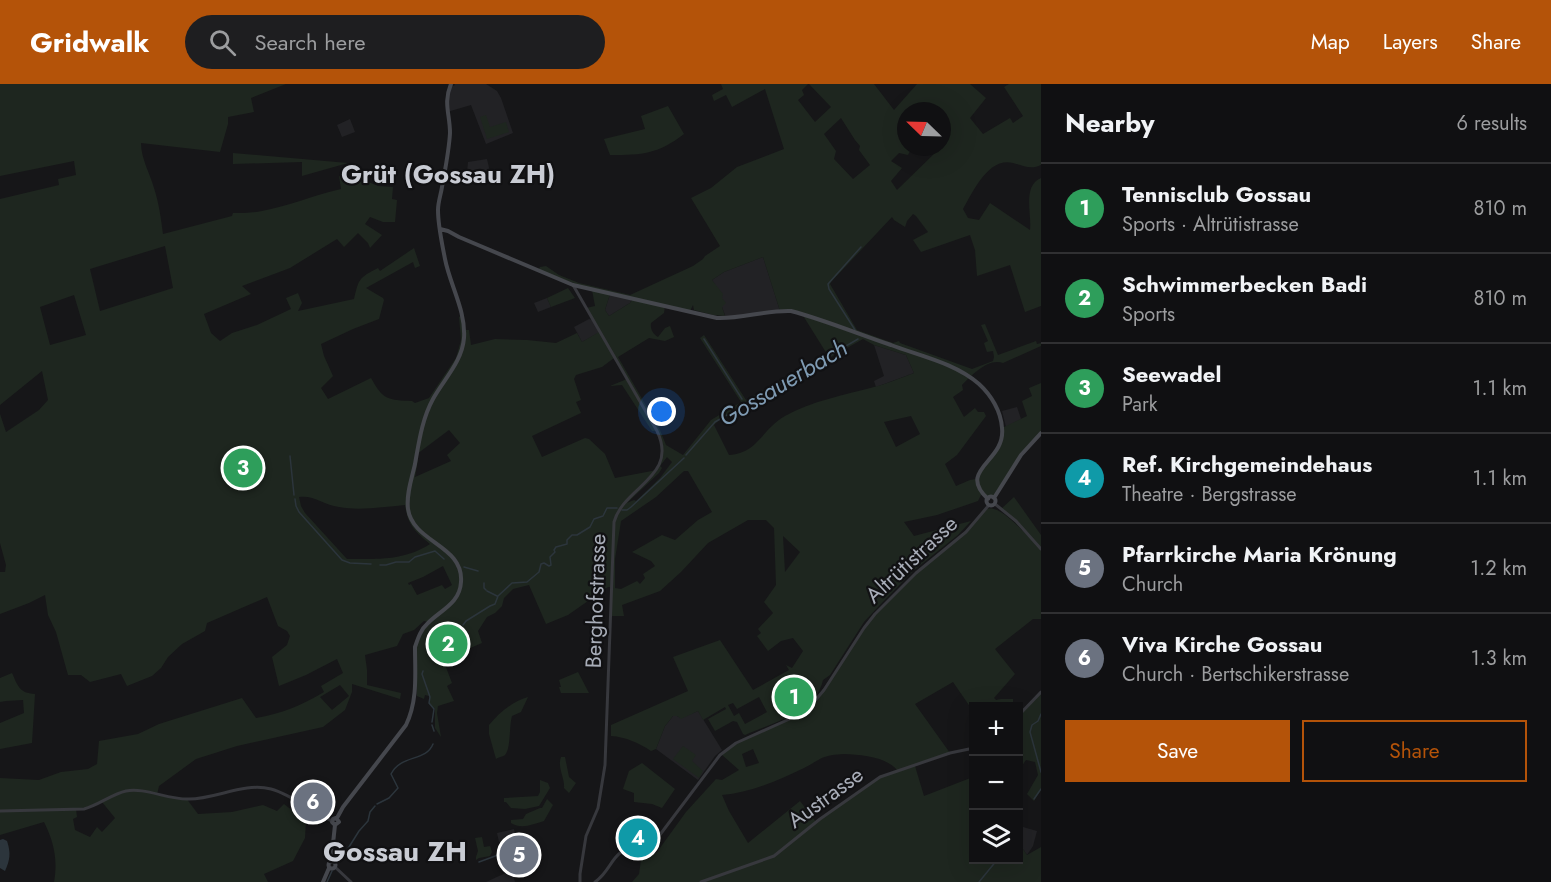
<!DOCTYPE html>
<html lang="en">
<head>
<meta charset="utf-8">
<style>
  :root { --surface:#101012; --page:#1e1e20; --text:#f1f3f6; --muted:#9c9d9f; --line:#303032; --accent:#b45309 }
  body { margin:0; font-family:Jost,sans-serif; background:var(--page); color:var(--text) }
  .controls { position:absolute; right:18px; bottom:18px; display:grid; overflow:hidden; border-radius:0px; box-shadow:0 6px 24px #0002 }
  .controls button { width:54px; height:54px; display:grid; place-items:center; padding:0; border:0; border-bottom:2px solid var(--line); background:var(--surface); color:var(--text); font:30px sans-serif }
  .compass { position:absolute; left:897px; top:18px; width:54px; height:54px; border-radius:50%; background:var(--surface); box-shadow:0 6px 24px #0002; rotate:293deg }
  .you { position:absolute; left:662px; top:328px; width:21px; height:21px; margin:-15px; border:4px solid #fff; border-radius:50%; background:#1a73e8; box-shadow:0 0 0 9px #1a73e833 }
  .badge { display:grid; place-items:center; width:39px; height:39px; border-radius:50%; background:var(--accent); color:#fff; font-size:20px; font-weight:700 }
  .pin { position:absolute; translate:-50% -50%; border:3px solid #fff; box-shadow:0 2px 6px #0006 }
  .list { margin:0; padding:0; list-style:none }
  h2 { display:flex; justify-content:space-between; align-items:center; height:78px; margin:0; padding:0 24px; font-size:26px }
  h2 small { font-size:20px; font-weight:400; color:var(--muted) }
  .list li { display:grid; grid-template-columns:39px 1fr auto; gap:18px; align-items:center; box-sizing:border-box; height:90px; padding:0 24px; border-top:2px solid var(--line) }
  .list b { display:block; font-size:22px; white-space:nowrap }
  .list p { margin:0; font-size:20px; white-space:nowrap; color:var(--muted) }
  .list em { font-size:20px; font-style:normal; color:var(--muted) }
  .actions { display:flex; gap:12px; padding:18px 24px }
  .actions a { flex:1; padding:14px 0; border:2px solid var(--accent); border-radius:0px; text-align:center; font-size:21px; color:var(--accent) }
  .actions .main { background:var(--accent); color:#fff }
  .icon { flex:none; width:33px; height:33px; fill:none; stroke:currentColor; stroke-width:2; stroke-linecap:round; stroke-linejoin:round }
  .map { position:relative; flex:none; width:1041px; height:798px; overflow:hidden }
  header { display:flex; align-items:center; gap:36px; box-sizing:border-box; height:84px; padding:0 30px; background:var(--accent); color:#fff }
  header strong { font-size:28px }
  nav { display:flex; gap:33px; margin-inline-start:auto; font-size:21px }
  .search { width:420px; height:54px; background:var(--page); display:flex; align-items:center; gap:15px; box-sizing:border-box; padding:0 21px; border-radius:33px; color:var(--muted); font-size:22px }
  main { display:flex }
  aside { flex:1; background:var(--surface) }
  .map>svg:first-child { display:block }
</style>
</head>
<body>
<header>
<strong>Gridwalk</strong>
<div class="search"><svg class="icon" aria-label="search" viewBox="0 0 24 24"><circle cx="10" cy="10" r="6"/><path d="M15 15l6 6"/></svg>Search here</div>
<nav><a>Map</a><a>Layers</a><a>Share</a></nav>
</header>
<main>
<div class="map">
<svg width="1041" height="798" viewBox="0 0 1041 798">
  <rect width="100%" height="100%" fill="#161618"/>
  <path fill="#222225" d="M455 0H486L497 7 501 14 513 49 486 60 471 21 447 28 451 1 454 2Z
    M350 35 355 48 342 53 337 41Z
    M487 75 490 88 467 89 468 78Z
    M763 173 780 227 726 234 722 223V214L712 196 724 188Z
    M610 210 632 215 630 219 609 232 605 226Z
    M547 214 551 223 538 228 534 219Z
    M589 235 592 236 600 248 582 258 574 243Z
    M874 261 906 271 914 289 876 303 874 297 884 292Z
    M1017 323 1021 335 1006 343 1002 327Z
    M698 627 722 666 715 672 698 696 656 665 665 642 673 632H677L681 634Z
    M1018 728 1023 743 1037 747 1033 762 1027 771 1019 759Z
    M514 745 516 755 499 758 497 749Z
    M512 786 515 798H486Z"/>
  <path fill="#1e261f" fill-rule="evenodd" d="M0 0H286L251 14 254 28 228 33V40L220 68 141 59C141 75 150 89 154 104 159 119 161 135 163 150L232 132 233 129C242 129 252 129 262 127 289 122 314 111 341 105L339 92 359 94 378 102 393 103 392 115 397 116 395 138H383L370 133 365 140 382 151 370 164 368 159 358 149 344 163 337 155 290 184 242 202 251 210 204 230 211 249 220 257 232 249 257 241 291 225 286 214 298 209 302 219 298 227 354 215C359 194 359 194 378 184L380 187 414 164 420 182 415 184 413 178 366 204 383 214 384 216 379 235 353 245 321 260 324 272 333 292 321 304 328 315 371 294C383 316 388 316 412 317L415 319 429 314 456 274 461 256 459 233 461 232 464 246H469L471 261 495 255 527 256 556 259 577 249 582 258 599 248 586 224 595 222 592 206 538 186 540 183 546 182 559 191 579 199 630 211 693 182 703 175 705 172 720 162 691 114 711 104 737 83 784 65 765 5 732 23 726 11 714 17 712 11 723 5 721 0H808L802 6 804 11 798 16 815 38 831 23 809 0H874L894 26 917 0H970L986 14 970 34 983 50 1010 34 1013 39 1023 32 1004 3 1009 0H1041V81C1031 86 1024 82 1013 79 988 73 973 108 963 125L968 134 979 136 990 119 1030 146C1032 130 1022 102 1041 94V222L1025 228 1010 181 977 192 975 166 970 151 921 168 913 156 928 148 916 132 913 130 907 137 905 143 894 136 892 133 831 198 830 200 857 246 893 259 899 257 900 259 972 285 993 277 994 273 993 267 987 268 984 259 988 257 981 241 985 240 998 271 1036 257 1037 260 1041 259V262L1003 279C988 274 972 291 962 301L963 306 953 313 964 333 975 324 978 328H984L986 332 957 371 945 380 956 402 970 396 976 395 998 365 1002 344 1027 332 1022 317 1032 312 1029 304 1041 299V349L1028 362 994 414 990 413 988 415 982 409 978 417 937 431 904 438 914 452 971 437 958 451 913 487 877 524 864 538 830 591 823 596C816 629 771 639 745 651L743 650 737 638 733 637 715 647 708 635 726 625 725 623 703 636 698 627 681 635 677 632H673L665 642 656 665 651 667C639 659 626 653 611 652V641L688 607 673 573 720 556 753 606 789 586 786 581 792 584 803 567 793 554 781 557 768 567 757 552 761 549 758 545 773 529 764 518 776 501 774 444 766 436H748L708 459 681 488 660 507 622 521 624 532H610L611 503H608L568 531 546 540 529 501 513 505 504 514 502 522 495 529 487 533 478 547 482 559 444 575V578L452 599 447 602 454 617 438 622 437 629 441 653 435 644V625L429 620V612L425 611 424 615 417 612V584L415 563 428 538 424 537 414 546 403 550 397 562 365 571 367 586V601L401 609 400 615 352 600V608L345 626 323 643 237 662 196 675 159 702 157 711 186 714 198 730 232 728 263 721 277 727 284 720 306 737 305 754 293 777 264 790 268 798H54C58 776 54 758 44 738L0 751V694L39 696 61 688 88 685 97 680 99 657 138 650 159 640 242 614 256 634C281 630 302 621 324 608L321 602 343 589 337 575 306 591 279 602 272 573 287 561 290 552 287 547 278 542 267 513 207 539 205 547 182 560 168 573 161 584 152 592 127 602 121 590 90 598 81 591H68L56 548 48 531 45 511 29 519 0 530V488H5L6 481 0 459V330L6 348 39 326 48 316 42 287 0 321V115L59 101 58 95 76 91 74 77 0 92ZM906 27H942V63H936L938 66 897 106 891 97 902 84 891 77 899 69 908 71 912 63H906ZM841 34 855 56 860 62 859 66 870 81 853 95 834 75 836 67 824 50ZM165 162 173 204 100 227 90 185ZM763 173 780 227 802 230 827 270 746 316 704 251 700 254 741 318 711 336 683 371 666 361 660 346 618 273 649 254 665 257 674 253 670 242 665 244 658 253C653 250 650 245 651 239L664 229 665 222 690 227 693 221 694 226 713 231 725 232 722 223 726 219 722 214 723 210 712 196 724 188ZM610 210 632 216 630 219 609 232 605 226ZM74 211 86 251 50 261 40 223ZM863 255 874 261 906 271 914 289C900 294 887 300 874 303 844 311 812 317 785 332 761 346 758 369 729 371L714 341 719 336ZM614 274 627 295 610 302 622 301 652 347H657C662 362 663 371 657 386L615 394 605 370 589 355 585 354 542 373 532 352 581 329 576 318 581 316 574 295 576 291 602 283ZM911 332 920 350 896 363 884 338ZM449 346 460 359 447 371 451 377 415 393 418 376 417 370ZM667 373 672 378 660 394 636 417 634 416 627 419 659 389 662 384 660 382ZM684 387H688L712 428 698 436 675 456 662 451 632 468 651 477 655 482 643 490 645 494 640 500 637 497 621 505 615 504V475L621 437 656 413ZM299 413C314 411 324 421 339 423 360 427 383 423 405 421 408 442 415 447 430 460 404 477 376 475 347 475L305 429 301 422ZM783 452 800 468 785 488ZM443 482 452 501 445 505 442 501 417 511 411 500 409 501 408 499 423 493ZM340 601 349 612 332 626 320 613ZM759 613 767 628 745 640 739 629 734 632 728 621 733 619 737 625ZM102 718 115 734 102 748 97 743 90 753 75 746 73 735 77 733 76 725 95 722Z
    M668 22 684 50C658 70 643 71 610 71L604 55 645 45 641 32Z
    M486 31 490 43 506 38 509 48 487 55 480 33Z
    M233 69 348 79 302 92V78L233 80Z
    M568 204 575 214 551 223 547 214Z
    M1014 413 1041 451V535H1033L995 565 1015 590 994 614 996 616 1001 615H1013V622H974L973 627 953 598 915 620 950 669 915 682 924 712 973 693 974 776H1018L1019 759 1027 771 1041 763V798H632L639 790 641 776 657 768 686 728 716 695 722 696 739 686 721 670 727 664 794 633 813 619 875 530 916 489 966 448 987 425C1000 421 1018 443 1028 452V451L1001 425ZM753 665 759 679 746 683 742 670ZM844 670C861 671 885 672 897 686L875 696 816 738 800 717 748 759 729 727 722 711C750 709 779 696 804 684 822 675 821 671 844 670Z
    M578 588 589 609H561L559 603H561L559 596Z
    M12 589C18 602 19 609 35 610L32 659 0 665V639L24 629 23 616 6 617 0 618V594Z
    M1041 608V706L1034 717 1027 710 1038 691 1035 678 1026 676 1019 686V632Z
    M528 613 521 628 512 632C509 642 511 665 505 671 504 672 497 674 496 675L489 650V641C499 629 513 617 528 613Z
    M683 662 696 671 692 677 703 687 699 694 673 675Z
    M561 673H565L569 693 576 699 569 709 564 704C565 694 557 683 561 673Z
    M642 679 675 705 662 724 652 720 634 718V709L623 705 629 687Z
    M540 696 548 699 550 704 539 722 525 725 511 724 506 718H504V714L538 712 540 708Z
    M547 715 553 721 544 737C533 740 522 746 511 739V736L523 735 526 730 540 724H542Z
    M482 753 484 763 490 762 492 768 490 772 479 774 476 776V773L478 767 475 754Z"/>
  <path fill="#2c353c" d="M3 755 7 757C11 769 10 776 5 787L0 784V756Z"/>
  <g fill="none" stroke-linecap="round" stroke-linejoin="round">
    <path stroke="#2c353c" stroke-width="1.5" d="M855 246 829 205 828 200 861 163
      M704 255 742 315
      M686 371 715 338 858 255
      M290 372 294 411
      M295 415 296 422 299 428 342 476 350 479 371 480
      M622 426H627L631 423 684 374
      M380 481H386L396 478H409L415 473 435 467 444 475
      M464 483 478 487
      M484 499V504L486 506
      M487 507 497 512
      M463 541 466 537 490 522 495 520 498 512 512 499 527 498 539 488 541 480 544 479 549 482 551 481 550 473 555 468 554 466 556 463 567 460V456L572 451H577L590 443 594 435 603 432 607 424H617
      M423 587 422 590 430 613 429 619 434 625 432 638
      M1041 630 1038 637 1032 641 1030 648 1041 688
      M432 641 434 647
      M1034 715 1041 705
      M377 720 389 714 398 704 391 690C401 670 426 678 433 660
      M339 776 349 763 359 747 368 737 370 728 375 722
      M479 778 498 771 519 758
      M327 798 332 787
      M979 798 997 776"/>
    <path stroke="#37383d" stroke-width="3" d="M573 201 657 347C679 393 624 402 614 438L605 681 598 724 586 752 580 790V798
      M995 420 1016 437 1041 465
      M1018 632 1041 608
      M0 727 84 725C99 721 112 710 126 707 144 703 169 716 189 715 216 715 244 698 271 705 293 711 311 728 332 737
      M335 783 351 798
      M595 798C608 789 610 777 620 769 631 761 646 764 656 756L720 671 736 659 794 633 813 619 824 606 864 544 875 530 916 489 966 448 989 421
      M701 798 774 772 820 735 880 693 950 669 974 664"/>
    <path stroke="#45474d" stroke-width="4" d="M440 145 448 147 459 153 573 201 717 234C742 235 765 226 791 227 825 236 858 250 891 261 920 272 955 279 979 300 991 311 1001 327 1002 344 1006 378 956 385 988 415
      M986.5 417a4.5 4.5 0 1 1 9 0a4.5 4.5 0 1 1-9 0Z
      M994 414 1021 371 1041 349
      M337 734 343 723 406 641C418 616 415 590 415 563 418 554 421 545 428 539 441 526 460 519 461 498 464 461 413 459 408 425 406 410 412 394 415 380 419 358 422 335 433 315 444 295 462 278 464 254 466 227 450 201 445 175 442 159 438 142 438 126 438 118 441 110 442 103 445 86 449 67 450 49 450 30 443 19 451 0
      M328.5 781a3.5 3.5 0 1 1 7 0a3.5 3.5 0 1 1-7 0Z
      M331 778 335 741 332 738 333 735 336 734 339 738 335 741
      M323 798 329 784"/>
  </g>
  <g text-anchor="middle" stroke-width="4.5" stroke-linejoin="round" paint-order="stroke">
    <g font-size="22" fill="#a8adb8" stroke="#111113">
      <text transform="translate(911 475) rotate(-43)" y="8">Altrütistrasse</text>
      <text transform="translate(595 517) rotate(-88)" y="8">Berghofstrasse</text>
      <text transform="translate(825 713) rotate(-36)" y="8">Austrasse</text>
    </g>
    <g font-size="24" font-style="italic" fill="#7f9bb3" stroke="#111113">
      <text transform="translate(783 299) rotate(-31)" y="8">Gossauerbach</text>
    </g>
    <g font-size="26" font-weight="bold" fill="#c9ccd4" stroke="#111113">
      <text x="448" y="99">Grüt (Gossau ZH)</text>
    </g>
    <g font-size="28" font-weight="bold" fill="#c9ccd4" stroke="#111113">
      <text x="395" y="777">Gossau ZH</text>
    </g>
  </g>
</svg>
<div class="controls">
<button>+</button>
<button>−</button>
<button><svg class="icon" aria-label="layers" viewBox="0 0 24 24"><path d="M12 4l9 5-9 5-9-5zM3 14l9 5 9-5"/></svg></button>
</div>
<svg class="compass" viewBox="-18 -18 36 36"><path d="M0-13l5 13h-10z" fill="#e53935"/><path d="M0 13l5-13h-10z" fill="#9c9d9f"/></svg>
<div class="you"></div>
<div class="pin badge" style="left:794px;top:613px;background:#2e9e5b">1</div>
<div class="pin badge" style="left:448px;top:560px;background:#2e9e5b">2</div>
<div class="pin badge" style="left:243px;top:384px;background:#2e9e5b">3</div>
<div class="pin badge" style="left:638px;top:754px;background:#0f9aa8">4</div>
<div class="pin badge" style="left:519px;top:771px;background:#6b7280">5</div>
<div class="pin badge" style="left:313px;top:718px;background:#6b7280">6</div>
</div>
<aside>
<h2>Nearby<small>6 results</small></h2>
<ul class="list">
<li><span class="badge" style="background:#2e9e5b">1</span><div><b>Tennisclub Gossau</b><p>Sports · Altrütistrasse</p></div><em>810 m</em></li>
<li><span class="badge" style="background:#2e9e5b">2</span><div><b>Schwimmerbecken Badi</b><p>Sports</p></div><em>810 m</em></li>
<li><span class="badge" style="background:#2e9e5b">3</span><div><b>Seewadel</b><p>Park</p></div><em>1.1 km</em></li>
<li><span class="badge" style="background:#0f9aa8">4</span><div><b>Ref. Kirchgemeindehaus</b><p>Theatre · Bergstrasse</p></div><em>1.1 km</em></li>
<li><span class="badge" style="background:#6b7280">5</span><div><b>Pfarrkirche Maria Krönung</b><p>Church</p></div><em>1.2 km</em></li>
<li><span class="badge" style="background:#6b7280">6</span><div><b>Viva Kirche Gossau</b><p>Church · Bertschikerstrasse</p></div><em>1.3 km</em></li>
</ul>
<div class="actions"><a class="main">Save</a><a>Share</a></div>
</aside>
</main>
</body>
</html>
